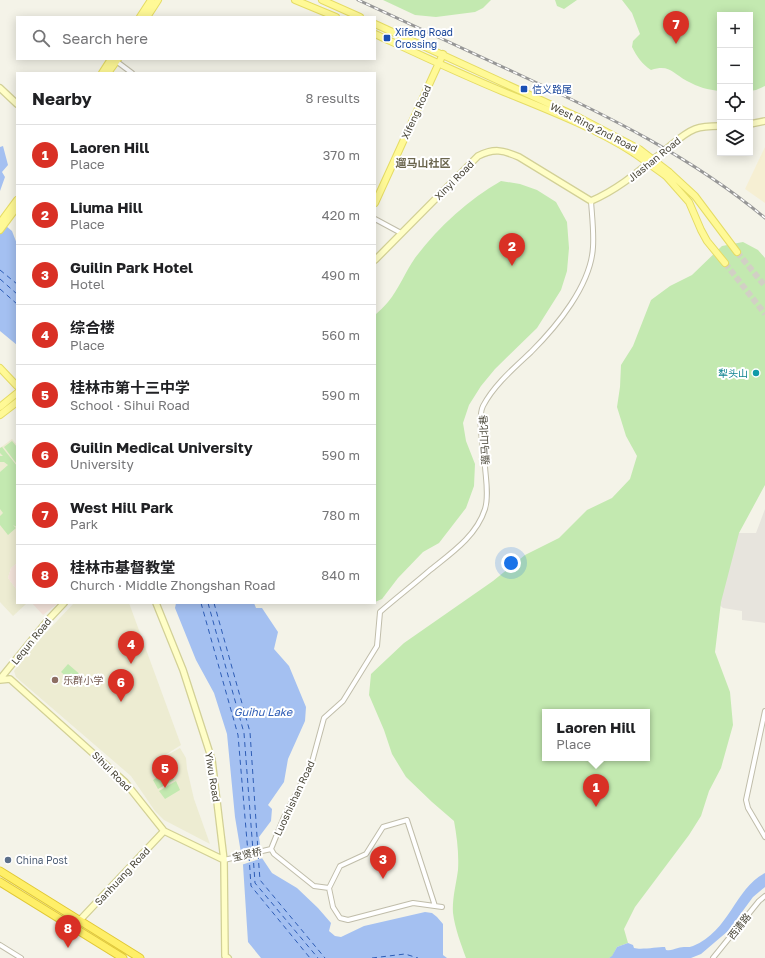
<!DOCTYPE html>
<html lang="en">
<head>
<meta charset="utf-8">
<style>
  :root { --surface:#fff; --page:#f2f2f2; --text:#202124; --muted:#757577; --line:#e0e0e0; --accent:#d93025 }
  body { margin:0; font-family:"Golos Text","Noto Sans SC",sans-serif; background:var(--page); color:var(--text) }
  .controls { position:absolute; right:12px; top:12px; display:grid; overflow:hidden; border-radius:0px; box-shadow:0 2px 10px #0003 }
  .controls button { width:36px; height:36px; display:grid; place-items:center; padding:0; border:0; border-bottom:1px solid var(--line); background:var(--surface); color:var(--text); font:20px sans-serif }
  .you { position:absolute; left:511px; top:563px; width:14px; height:14px; margin:-10px; border:3px solid #fff; border-radius:50%; background:#1a73e8; box-shadow:0 0 0 6px #1a73e833 }
  .badge { display:grid; place-items:center; width:26px; height:26px; border-radius:50%; background:var(--accent); color:#fff; font-size:13px; font-weight:700 }
  .pin { position:absolute; translate:-50% -33px; filter:drop-shadow(0 1px 2px #0008) }
  .pin::after { content:''; position:absolute; top:21px; width:14px; height:12px; background:inherit; clip-path:polygon(0 0,100% 0,50% 100%) }
  .popup { position:absolute; left:542px; top:709px; width:108px; height:52px; box-sizing:border-box; display:grid; place-content:center; border-radius:0px; background:var(--surface); filter:drop-shadow(0 1px 3px #0005); font-size:13px; white-space:nowrap; color:var(--muted) }
  .popup b { font-size:15px; color:var(--text) }
  .popup::after { content:''; position:absolute; left:50%; top:100%; margin-left:-8px; border:8px solid transparent; border-top-color:var(--surface) }
  .list { margin:0; padding:0; list-style:none }
  h2 { display:flex; justify-content:space-between; align-items:center; height:52px; margin:0; padding:0 16px; font-size:17px }
  h2 small { font-size:13px; font-weight:400; color:var(--muted) }
  .list li { display:grid; grid-template-columns:26px 1fr auto; gap:12px; align-items:center; box-sizing:border-box; height:60px; padding:0 16px; border-top:1px solid var(--line) }
  .list b { display:block; font-size:15px; white-space:nowrap }
  .list p { margin:0; font-size:13px; white-space:nowrap; color:var(--muted) }
  .list em { font-size:13px; font-style:normal; color:var(--muted) }
  .icon { flex:none; width:22px; height:22px; fill:none; stroke:currentColor; stroke-width:2; stroke-linecap:round; stroke-linejoin:round }
  .map { position:relative; flex:none; width:765px; height:958px; overflow:hidden }
  .search { position:absolute; background:var(--surface); box-shadow:0 2px 10px #0003; left:16px; top:16px; width:360px; height:44px; display:flex; align-items:center; gap:10px; box-sizing:border-box; padding:0 14px; border-radius:0px; color:var(--muted); font-size:15px }
  .panel { position:absolute; background:var(--surface); box-shadow:0 2px 10px #0003; left:16px; top:72px; width:360px; height:532px; border-radius:0px }
  .map>svg:first-child { display:block }
</style>
</head>
<body>
<div class="map">
<svg width="765" height="958" viewBox="0 0 765 958">
  <rect width="100%" height="100%" fill="#f4f3e8"/>
  <path fill="#f6efd3" d="M765 147V203L745 189Z"/>
  <path fill="#e7e4dd" d="M765 509V623L742 620V611L723 608 715 601 731 533H756Z"/>
  <path fill="#edecd2" d="M12 439 17 445V563L11 568 8 578 17 590V603H27L13 616 0 602V448Z
    M74 603H129L181 745 151 764 180 748 186 758 187 769 194 799 210 844 164 820 155 811 131 776 16 677 14 671 42 637Z"/>
  <path fill="#f5e5dc" d="M17 563V590L8 578 11 568Z
    M32 603H58L43 615Z"/>
  <path fill="#c3e9b0" fill-rule="evenodd" d="M383 0H491L483 8 475 12 436 17 415 15Z
    M555 0H577L564 9 557 6Z
    M622 0H765V86L756 90 750 91V15H720V91C708 90 698 87 687 81 672 73 670 64 651 70 642 64 637 57 632 47L633 41 640 34 632 13Z
    M501 181 520 184 537 190 556 202 567 222 569 248 567 271 561 290 537 328 495 369 481 386 469 405 463 423 466 441 475 464 474 486 466 508 439 543 423 552 398 578 382 599 375 602V315C379 311 384 307 388 302 399 289 405 272 415 258 438 227 468 200 501 181Z
    M743 242 758 250 765 258V485L739 533 721 602 715 652 730 692 733 725 721 768 709 791 701 816 689 835 635 907 624 929 628 943 617 947 612 957 609 958H466C461 944 455 929 453 913 452 899 456 885 458 870 459 853 457 838 454 821L432 802 406 777 392 754 384 730 369 695 371 674 404 643 493 581 525 555 559 538 587 510 612 498 630 479 637 456 626 436 617 407 620 387 621 365 633 346 651 300 670 286 692 275 722 246ZM545 712H647V758H545Z
    M12 441 17 447 16 463 4 447Z
    M2 447 17 466V527L13 525 16 528 8 535 0 525V516L3 513 0 509V472L8 465 4 462H0V456H3L0 453V448Z
    M68 664 83 677 76 685 61 672Z
    M169 770 174 780 158 789 153 780Z
    M176 781 180 790 165 799 159 791Z"/>
  <path fill="#a4c0f1" d="M3 146 8 165 2 172 5 177 0 191V147Z
    M0 221 12 231 17 244V345L0 331Z
    M176 603H254L256 608H262L278 632 274 649 289 666 306 707 305 721 288 759 284 782 268 805 272 809 271 821 259 837 262 858 272 873 297 888 318 908 331 923 329 931 335 936 341 937 364 926 425 912 432 913 437 917 443 924V955L447 958H261L248 942 243 865 235 817 227 734 214 693 196 660 175 608Z
    M765 873V887L753 897 728 931 701 954 691 958H609L612 956 617 947 628 943 633 945 634 948C641 950 657 947 665 947L666 950C671 951 673 949 678 948 683 946 689 948 693 946 730 931 735 888 765 873Z"/>
  <path fill="#f4f3e8" d="M262 850 263 858 241 865 239 855Z"/>
  <g fill="none" stroke-linecap="round" stroke-linejoin="round">
    <path stroke="#2e5db6" stroke-width="1" stroke-dasharray="5 4" stroke-linecap="butt" d="M0 270 17 284
      M0 279 17 294
      M0 289 17 304
      M201 603 238 735 248 853
      M208 603 244 733 253 851
      M214 603 250 732 258 851
      M253 854 255 883 318 958
      M258 854 260 880 325 958
      M249 856 251 886 310 958
      M372 958 405 954 418 958"/>
    <path stroke="#d2d0c5" stroke-width="6" stroke-dasharray="6 3" stroke-linecap="butt" d="M737 252 765 286
      M725 263 765 314"/>
    <g stroke="#c0bdaa" stroke-width="6">
      <path id="street" d="M116 61 132 73
        M375 219 401 233
        M765 711 746 800 748 808 765 837
        M271 849 284 817 312 762 324 718 343 701 377 646 380 612C396 598 413 585 429 571 450 554 476 537 485 509 489 496 486 480 485 467 484 452 477 418 483 406 494 385 514 368 531 352 557 326 591 285 593 247 594 232 592 216 591 201
        M271 849 274 854 314 886 329 888 340 866 366 854 383 827 407 820 435 906
        M224 860 271 849
        M329 888 333 907 340 918 348 920 413 903 442 907
        M0 945 21 958
        M713 958 759 901 765 896"/>
    </g>
    <g stroke="#d2d096" stroke-width="8">
      <path id="secondary" d="M0 88 17 104
        M750 124 765 121
        M375 260 478 156C494 148 503 150 519 157L591 201C617 190 638 172 660 154 671 146 682 134 695 129 703 126 712 126 720 126
        M156 603 183 670 212 760 224 860 225 956 228 958
        M0 679 48 620 64 603
        M0 680 10 679 125 782 164 831 224 860
        M80 920 164 831"/>
    </g>
    <g stroke="#e5dc65" stroke-width="8">
      <path id="primary" d="M295 0 336 17
        M322 0 360 17
        M140 17 151 0
        M147 17 158 0
        M375 24 580 118 639 149
        M375 34C418 54 460 74 504 92 548 110 593 127 634 153
        M102 73 111 59
        M108 73 118 59
        M669 172 695 196 737 252
        M666 176 689 202 701 230 707 241 725 263
        M375 203 443 54
        M0 223 17 200
        M0 230 17 207
        M0 368 17 386
        M0 407 17 393
        M0 415 17 402"/>
    </g>
    <g stroke="#e0c837" stroke-width="9">
      <path id="highway" d="M0 871 140 958
        M0 882 123 958"/>
    </g>
    <use href="#street" stroke="#fff" stroke-width="4"/>
    <use href="#secondary" stroke="#fffec7" stroke-width="5.5"/>
    <use href="#primary" stroke="#fff996" stroke-width="6"/>
    <use href="#highway" stroke="#ffef68" stroke-width="7"/>
    <g stroke="#979797" stroke-width="3">
      <path id="rail" d="M358 0C412 25 466 50 520 75 606 115 692 157 765 218"/>
    </g>
    <use href="#rail" stroke="#fff" stroke-width="1.5" stroke-dasharray="4.5" stroke-linecap="butt"/>
    <g stroke="#e5dc65" stroke-width="8" stroke-linecap="butt">
      <path id="primary-bridge" d="M639 149 669 172
        M634 153 666 176"/>
    </g>
    <use href="#primary-bridge" stroke="#fff996" stroke-width="6"/>
  </g>
  <g fill="#1a4fb4" stroke="#fff" stroke-width="1.5">
    <rect x="383" y="34" width="8" height="8" rx="2"/>
    <rect x="520" y="85" width="8" height="8" rx="2"/>
  </g>
  <circle fill="#0f9aa8" stroke="#fff" stroke-width="1.5" cx="756" cy="373" r="4"/>
  <circle fill="#8d6e63" stroke="#fff" stroke-width="1.5" cx="55" cy="680" r="4"/>
  <circle fill="#5c6f8a" stroke="#fff" stroke-width="1.5" cx="8" cy="860" r="4"/>
  <g text-anchor="middle" stroke-width="4" stroke-linejoin="round" paint-order="stroke">
    <g font-size="10" fill="#164399" stroke="#fff" text-anchor="start">
      <text x="395" y="36">Xifeng Road<tspan x="395" dy="12">Crossing</tspan></text>
      <text x="532" y="93">信义路尾</text>
    </g>
    <g font-size="10" fill="#484537" stroke="#fff">
      <text transform="translate(416 112) rotate(-66)" y="4">Xifeng Road</text>
      <text transform="translate(594 127) rotate(27)" y="4">West Ring 2nd Road</text>
      <text transform="translate(654 159) rotate(-39)" y="4">JIashan Road</text>
      <text transform="translate(454 180) rotate(-45)" y="4">Xinyi Road</text>
      <text transform="translate(484 440) rotate(-93)" y="4">骝马山北巷</text>
      <text transform="translate(31 641) rotate(-51)" y="4">Lequn Road</text>
      <text transform="translate(112 771) rotate(45)" y="4">Sihui Road</text>
      <text transform="translate(213 777) rotate(81)" y="4">Yiwu Road</text>
      <text transform="translate(294 798) rotate(-65)" y="4">Luoshishan Road</text>
      <text transform="translate(247 854) rotate(-13)" y="4">宝贤桥</text>
      <text transform="translate(122 876) rotate(-47)" y="4">Sanhuang Road</text>
      <text transform="translate(739 926) rotate(-52)" y="4">西清路</text>
    </g>
    <g font-size="10" fill="#0d838f" stroke="#fff" text-anchor="end">
      <text x="748" y="377">犁头山</text>
    </g>
    <g font-size="10" fill="#785e54" stroke="#fff" text-anchor="start">
      <text x="63" y="684">乐群小学</text>
    </g>
    <g font-size="10" fill="#4e5e75" stroke="#fff" text-anchor="start">
      <text x="16" y="864">China Post</text>
    </g>
    <g font-size="11" font-weight="bold" fill="#6b664e" stroke="#fff">
      <text x="423" y="167">遛马山社区</text>
    </g>
    <g font-size="11" font-style="italic" fill="#2e5db6" stroke="#fff">
      <text x="263" y="716">Guihu Lake</text>
    </g>
  </g>
</svg>
<div class="controls">
<button>+</button>
<button>−</button>
<button><svg class="icon" aria-label="locate" viewBox="0 0 24 24"><circle cx="12" cy="12" r="6"/><path d="M12 2v4M12 18v4M2 12h4M18 12h4"/></svg></button>
<button><svg class="icon" aria-label="layers" viewBox="0 0 24 24"><path d="M12 4l9 5-9 5-9-5zM3 14l9 5 9-5"/></svg></button>
</div>
<div class="you"></div>
<div class="pin badge" style="left:596px;top:807px">1</div>
<div class="popup"><b>Laoren Hill</b>Place</div>
<div class="pin badge" style="left:512px;top:266px">2</div>
<div class="pin badge" style="left:383px;top:879px">3</div>
<div class="pin badge" style="left:131px;top:664px">4</div>
<div class="pin badge" style="left:165px;top:788px">5</div>
<div class="pin badge" style="left:121px;top:702px">6</div>
<div class="pin badge" style="left:676px;top:44px">7</div>
<div class="pin badge" style="left:68px;top:948px">8</div>
<div class="search"><svg class="icon" aria-label="search" viewBox="0 0 24 24"><circle cx="10" cy="10" r="6"/><path d="M15 15l6 6"/></svg>Search here</div>
<section class="panel">
<h2>Nearby<small>8 results</small></h2>
<ul class="list">
<li><span class="badge">1</span><div><b>Laoren Hill</b><p>Place</p></div><em>370 m</em></li>
<li><span class="badge">2</span><div><b>Liuma Hill</b><p>Place</p></div><em>420 m</em></li>
<li><span class="badge">3</span><div><b>Guilin Park Hotel</b><p>Hotel</p></div><em>490 m</em></li>
<li><span class="badge">4</span><div><b>综合楼</b><p>Place</p></div><em>560 m</em></li>
<li><span class="badge">5</span><div><b>桂林市第十三中学</b><p>School · Sihui Road</p></div><em>590 m</em></li>
<li><span class="badge">6</span><div><b>Guilin Medical University</b><p>University</p></div><em>590 m</em></li>
<li><span class="badge">7</span><div><b>West Hill Park</b><p>Park</p></div><em>780 m</em></li>
<li><span class="badge">8</span><div><b>桂林市基督教堂</b><p>Church · Middle Zhongshan Road</p></div><em>840 m</em></li>
</ul>
</section>
</div>
</body>
</html>
